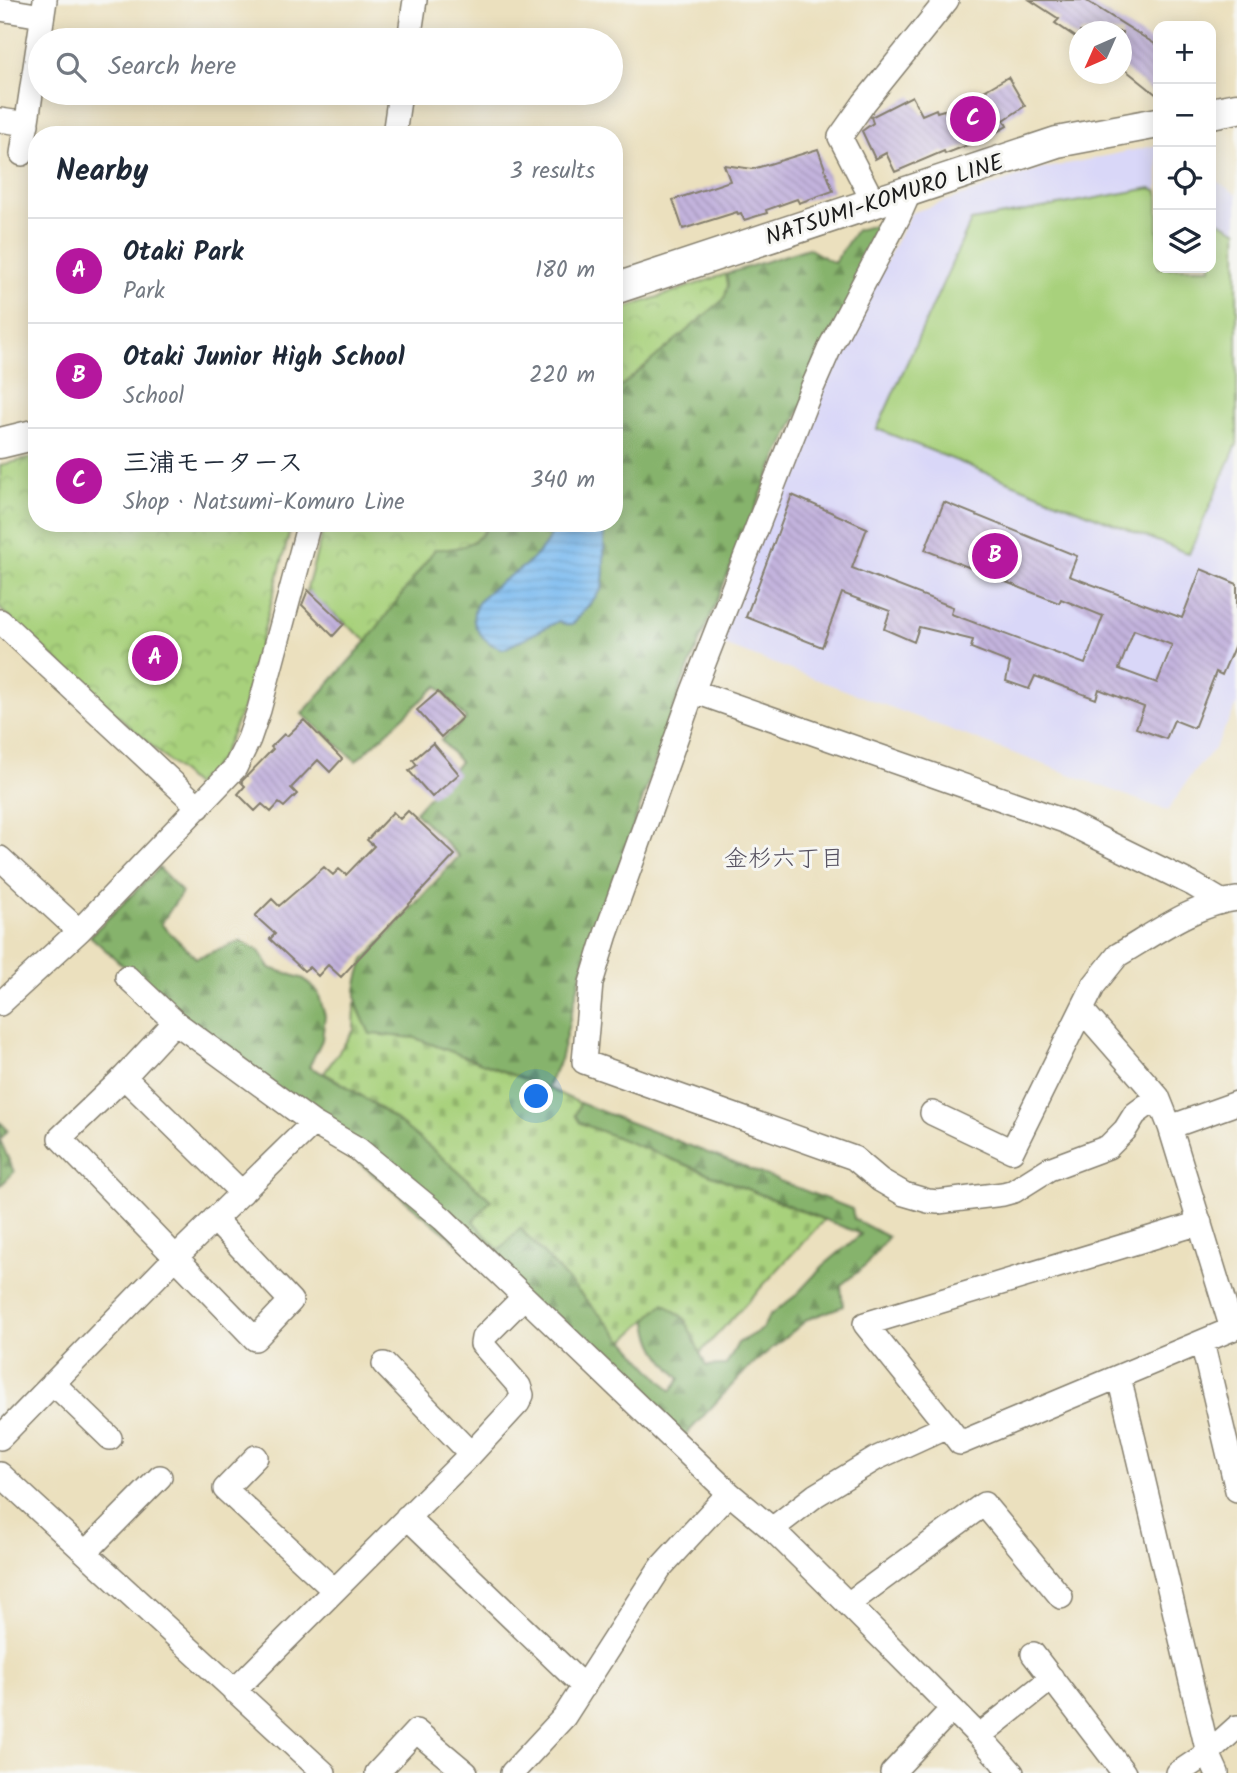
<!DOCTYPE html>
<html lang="en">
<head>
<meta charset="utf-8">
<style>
  :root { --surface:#fff; --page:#f6f6f7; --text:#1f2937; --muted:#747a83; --line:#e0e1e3; --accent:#b5179e }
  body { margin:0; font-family:Kalam,"Klee One",sans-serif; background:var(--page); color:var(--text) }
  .controls { position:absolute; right:21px; top:21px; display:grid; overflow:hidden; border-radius:14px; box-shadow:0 4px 18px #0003 }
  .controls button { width:63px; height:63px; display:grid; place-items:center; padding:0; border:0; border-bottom:2px solid var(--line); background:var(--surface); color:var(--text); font:35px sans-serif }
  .compass { position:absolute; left:1069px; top:21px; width:63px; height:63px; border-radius:50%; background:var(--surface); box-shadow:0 4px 18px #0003; rotate:225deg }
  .you { position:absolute; left:537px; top:1097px; width:24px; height:24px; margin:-18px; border:5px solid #fff; border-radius:50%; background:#1a73e8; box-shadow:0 0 0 10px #1a73e833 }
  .badge { display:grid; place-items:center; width:46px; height:46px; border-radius:50%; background:var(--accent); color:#fff; font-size:23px; font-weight:700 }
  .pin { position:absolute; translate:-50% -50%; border:4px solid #fff; box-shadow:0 2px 7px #0006 }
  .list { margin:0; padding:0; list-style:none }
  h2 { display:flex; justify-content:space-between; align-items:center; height:91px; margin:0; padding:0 28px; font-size:30px }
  h2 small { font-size:23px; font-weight:400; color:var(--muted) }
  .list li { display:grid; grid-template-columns:46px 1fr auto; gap:21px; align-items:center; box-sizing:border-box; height:105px; padding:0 28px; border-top:2px solid var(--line) }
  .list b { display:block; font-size:26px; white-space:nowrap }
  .list p { margin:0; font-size:23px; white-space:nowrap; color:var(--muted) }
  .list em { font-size:23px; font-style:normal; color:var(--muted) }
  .icon { flex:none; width:38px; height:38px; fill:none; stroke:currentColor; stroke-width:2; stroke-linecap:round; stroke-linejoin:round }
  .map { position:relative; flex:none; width:1237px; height:1773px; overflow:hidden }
  .search { position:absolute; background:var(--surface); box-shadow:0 4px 18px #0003; left:28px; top:28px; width:595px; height:77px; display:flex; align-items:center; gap:18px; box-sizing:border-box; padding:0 24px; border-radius:38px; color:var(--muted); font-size:26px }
  .panel { position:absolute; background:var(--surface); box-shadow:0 4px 18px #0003; left:28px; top:126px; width:595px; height:406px; border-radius:28px }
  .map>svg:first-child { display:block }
</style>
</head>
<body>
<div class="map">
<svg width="1237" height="1773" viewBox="0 0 1237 1773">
  <defs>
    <pattern id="forest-firs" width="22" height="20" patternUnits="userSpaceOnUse" patternTransform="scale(1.75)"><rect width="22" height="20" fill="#86b36c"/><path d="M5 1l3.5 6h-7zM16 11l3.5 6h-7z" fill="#6d9158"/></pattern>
    <pattern id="cemetery-stones" width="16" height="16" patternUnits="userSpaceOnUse" patternTransform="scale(1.75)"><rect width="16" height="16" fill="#a8d17c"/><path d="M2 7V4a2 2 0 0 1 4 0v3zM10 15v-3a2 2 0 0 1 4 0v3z" fill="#90b36b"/></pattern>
    <pattern id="park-crowns" width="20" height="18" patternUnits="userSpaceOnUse" patternTransform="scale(1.75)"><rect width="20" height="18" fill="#a8d17c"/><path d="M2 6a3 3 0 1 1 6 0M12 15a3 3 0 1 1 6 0" fill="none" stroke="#90b36b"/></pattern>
    <pattern id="water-rules" width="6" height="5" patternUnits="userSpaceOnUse" patternTransform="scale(1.75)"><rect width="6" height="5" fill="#7bbbf0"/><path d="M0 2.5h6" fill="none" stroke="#6aa0cd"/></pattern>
    <pattern id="building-back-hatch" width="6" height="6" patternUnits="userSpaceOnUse" patternTransform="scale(1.75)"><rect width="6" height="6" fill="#c3b3dd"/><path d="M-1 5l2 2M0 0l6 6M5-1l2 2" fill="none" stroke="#a799bd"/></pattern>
  </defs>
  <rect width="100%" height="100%" fill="#f6f6f2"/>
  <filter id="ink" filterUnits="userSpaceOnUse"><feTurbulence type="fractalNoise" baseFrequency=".0143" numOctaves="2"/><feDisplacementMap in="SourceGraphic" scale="14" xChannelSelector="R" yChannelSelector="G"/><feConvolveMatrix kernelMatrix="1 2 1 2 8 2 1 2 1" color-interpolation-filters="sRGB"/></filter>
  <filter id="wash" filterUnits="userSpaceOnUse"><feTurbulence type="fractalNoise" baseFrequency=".00686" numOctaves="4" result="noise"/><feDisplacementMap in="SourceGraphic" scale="28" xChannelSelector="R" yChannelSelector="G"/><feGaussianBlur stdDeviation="1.57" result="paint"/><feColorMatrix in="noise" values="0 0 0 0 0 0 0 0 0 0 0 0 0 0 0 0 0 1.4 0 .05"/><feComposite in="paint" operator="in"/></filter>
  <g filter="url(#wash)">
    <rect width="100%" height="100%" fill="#ebe0be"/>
    <path fill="#d9d7f8" d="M1158 145V268H1211V178L1237 194V705L1214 749 1193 772 1168 811 719 643 813 404 911 213 1038 170Z"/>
    <path fill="url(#forest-firs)" stroke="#516844" stroke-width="2" d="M891 221 773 466 681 686 622 859 589 942 560 1060 547 1088 415 1038 370 1034C354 999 351 997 364 960L459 856 415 812 460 762 441 740 466 719 437 686 356 761 302 714 367 641 435 549C456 550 480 545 489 523H614V392L724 299 728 285 726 274 808 248 834 263 856 230Z
      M159 868 182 892 161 924 196 958 241 941 259 951 270 968 304 979 318 992 325 1016 322 1040 309 1067C373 1095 439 1154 492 1201L473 1221 499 1251 519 1227 671 1391 680 1379C661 1357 651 1347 647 1317L664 1303 685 1319 706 1366 726 1365 738 1343 762 1329 770 1315 795 1296 823 1266 861 1234 580 1123 575 1115 580 1103 852 1209 854 1219 888 1237 865 1266 841 1285 843 1306 808 1319 749 1367 680 1441 557 1324 187 1023 90 936Z
      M0 1122 8 1130 0 1140 14 1172 0 1186Z"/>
    <path fill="url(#cemetery-stones)" stroke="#62764c" stroke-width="2" d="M355 1002 370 1034 415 1038 547 1088 580 1103 575 1115 580 1123 824 1220 700 1353 685 1319 664 1303 624 1341 520 1228 499 1251 473 1221 491 1200C439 1154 385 1106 324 1073L354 1030Z"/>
    <path fill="url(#park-crowns)" stroke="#62764c" stroke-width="2" d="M726 274 728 285 724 299 614 392V312Z
      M37 457V523H292L244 706 221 758 197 787 0 609V465Z
      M325 523H489C480 545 456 550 435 549L367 641 306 592Z"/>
    <path fill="#a8d17c" stroke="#62764c" stroke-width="2" d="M1151 188 1158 191V268H1211V217L1237 230V444L1189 554 877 429 971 221Z"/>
    <path fill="url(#water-rules)" stroke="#4c6c86" stroke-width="2" d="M557 523H604V573L602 589 572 625H566L559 621 504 649C493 646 486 642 479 632 455 599 515 577 533 559 544 548 551 537 557 523Z"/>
    <g id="blocks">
      <path fill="url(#building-back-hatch)" fill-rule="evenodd" d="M1030 0H1085L1158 46V96L1122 67V32H1080V40L1055 23 1059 19Z
        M1008 77 1025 106 1004 120 1007 126 988 137 945 154 944 151 895 172 886 153 875 159 862 131 873 123 871 117 912 96 922 115 936 109 937 112 944 110 946 113Z
        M818 149 833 191 799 203 797 199 766 210 767 213 744 220 741 213 738 214 737 212 683 229 673 200 730 181 724 165 753 169Z
        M792 495 867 528 852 568 953 607 951 614 1085 664 1103 616 1061 599 1059 603 925 550 944 502 1077 556 1069 576 1182 618 1201 569 1237 584V640L1222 675 1216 672 1194 728 1174 720 1166 739 1136 728 1144 707 1099 689 1096 699 1035 676 1029 689 1006 681 1010 663 971 648 973 640 919 627 914 642 884 629 890 611 842 593 822 647 746 617ZM1134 630 1172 645 1157 683 1119 669Z
        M308 590 344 624 333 636 302 605Z
        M438 692 462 718 441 737 417 710Z
        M304 720 342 759 330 772 318 760 291 788 297 794 284 807 279 803 271 812 262 804 255 811 238 794 245 786 241 782 273 749 271 747 284 734 287 736Z
        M433 743 459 774 432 797 409 771 417 765 413 760Z
        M408 811 455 855 341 977 328 965 318 976 309 967 304 971 270 939 275 934 255 916 272 899 279 906 324 867 333 875 339 869 346 875 374 846 367 840 393 812 400 819Z"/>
    </g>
  </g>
  <g filter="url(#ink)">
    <use href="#blocks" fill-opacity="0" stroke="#847e6d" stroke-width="2"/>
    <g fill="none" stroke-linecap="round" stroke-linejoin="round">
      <g stroke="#847e6d" stroke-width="26">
        <path id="minor" d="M0 9 42 16
          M409 40 415 0
          M0 120 27 124
          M394 135 400 93
          M22 154 45 0
          M910 191 898 218 831 345 806 402 693 691 606 934 591 983 584 1062 854 1158 880 1180 904 1194 928 1201 938 1202 1003 1194 1014 1191 1049 1169 1108 1147 1125 1130 1135 1114 1158 1097
          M874 203 840 137 864 103 947 0
          M0 621 199 807
          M693 691 1064 821 1194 885 1221 901
          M0 858 79 931
          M127 977 175 1022 313 1123 358 1149 443 1219 729 1493 772 1529 848 1604 979 1736 1012 1773
          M0 1004 79 931 235 768 249 739 259 710 309 523
          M1082 1010 1158 1097 1170 1127 1232 1329
          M175 1022 124 1077 60 1138 255 1339 291 1301 214 1219
          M124 1077 242 1193
          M932 1113 1012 1151 1094 985 1118 955C1154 934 1194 904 1237 899
          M1170 1127 1237 1103
          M1202 1342 1237 1490
          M384 1364 471 1454
          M1119 1377 1208 1753 1217 1773
          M53 1383 110 1438
          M947 1426 865 1324 1200 1223
          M0 1438 176 1257 313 1123
          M256 1457 225 1489 334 1590
          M0 1474 324 1773
          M407 1517 584 1687
          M772 1529 816 1495 877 1458 947 1426 960 1443 1237 1327
          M86 1552 160 1477
          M848 1604 984 1504 1061 1597
          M1033 1654 1124 1773
          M234 1691 471 1454 518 1403 522 1395 519 1386 482 1344 483 1338 524 1297
          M979 1736 1052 1678
          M377 1773 416 1731 466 1773
          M512 1773 564 1717 660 1568 729 1493
          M892 1773 951 1710
          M1178 1773 1208 1753 1237 1727"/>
      </g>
      <g stroke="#847e6d" stroke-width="33">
        <path id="major" d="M1211 113 1237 108
          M614 289 1057 142 1158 123
          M0 443 37 434"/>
      </g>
      <use href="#minor" stroke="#fff" stroke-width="23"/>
      <use href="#major" stroke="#fff" stroke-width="30"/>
    </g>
  </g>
  <g text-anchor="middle" stroke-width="6" stroke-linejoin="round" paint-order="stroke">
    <g font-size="23" fill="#1c1c1c" stroke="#f6f6f2">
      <text transform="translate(884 199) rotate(-18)" y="8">NATSUMI-KOMURO LINE</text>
    </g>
    <g font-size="24" fill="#565160" stroke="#f6f6f2">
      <text x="784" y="866">金杉六丁目</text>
    </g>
  </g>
</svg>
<div class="controls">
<button>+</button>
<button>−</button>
<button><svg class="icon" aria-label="locate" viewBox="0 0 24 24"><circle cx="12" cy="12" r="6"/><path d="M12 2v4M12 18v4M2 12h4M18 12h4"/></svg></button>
<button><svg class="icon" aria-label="layers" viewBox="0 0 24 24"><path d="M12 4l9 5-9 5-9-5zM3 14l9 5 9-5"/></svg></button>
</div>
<svg class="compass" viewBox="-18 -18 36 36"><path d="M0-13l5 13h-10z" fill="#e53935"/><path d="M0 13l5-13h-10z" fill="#747a83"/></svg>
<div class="you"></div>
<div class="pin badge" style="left:155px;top:658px">A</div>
<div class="pin badge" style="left:995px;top:556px">B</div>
<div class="pin badge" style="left:973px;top:119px">C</div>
<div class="search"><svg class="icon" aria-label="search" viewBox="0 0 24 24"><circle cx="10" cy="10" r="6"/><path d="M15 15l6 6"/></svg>Search here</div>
<section class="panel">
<h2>Nearby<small>3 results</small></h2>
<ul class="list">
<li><span class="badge">A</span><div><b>Otaki Park</b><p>Park</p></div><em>180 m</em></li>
<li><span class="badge">B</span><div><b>Otaki Junior High School</b><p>School</p></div><em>220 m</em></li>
<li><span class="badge">C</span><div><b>三浦モータース</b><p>Shop · Natsumi-Komuro Line</p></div><em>340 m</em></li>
</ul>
</section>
</div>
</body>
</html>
